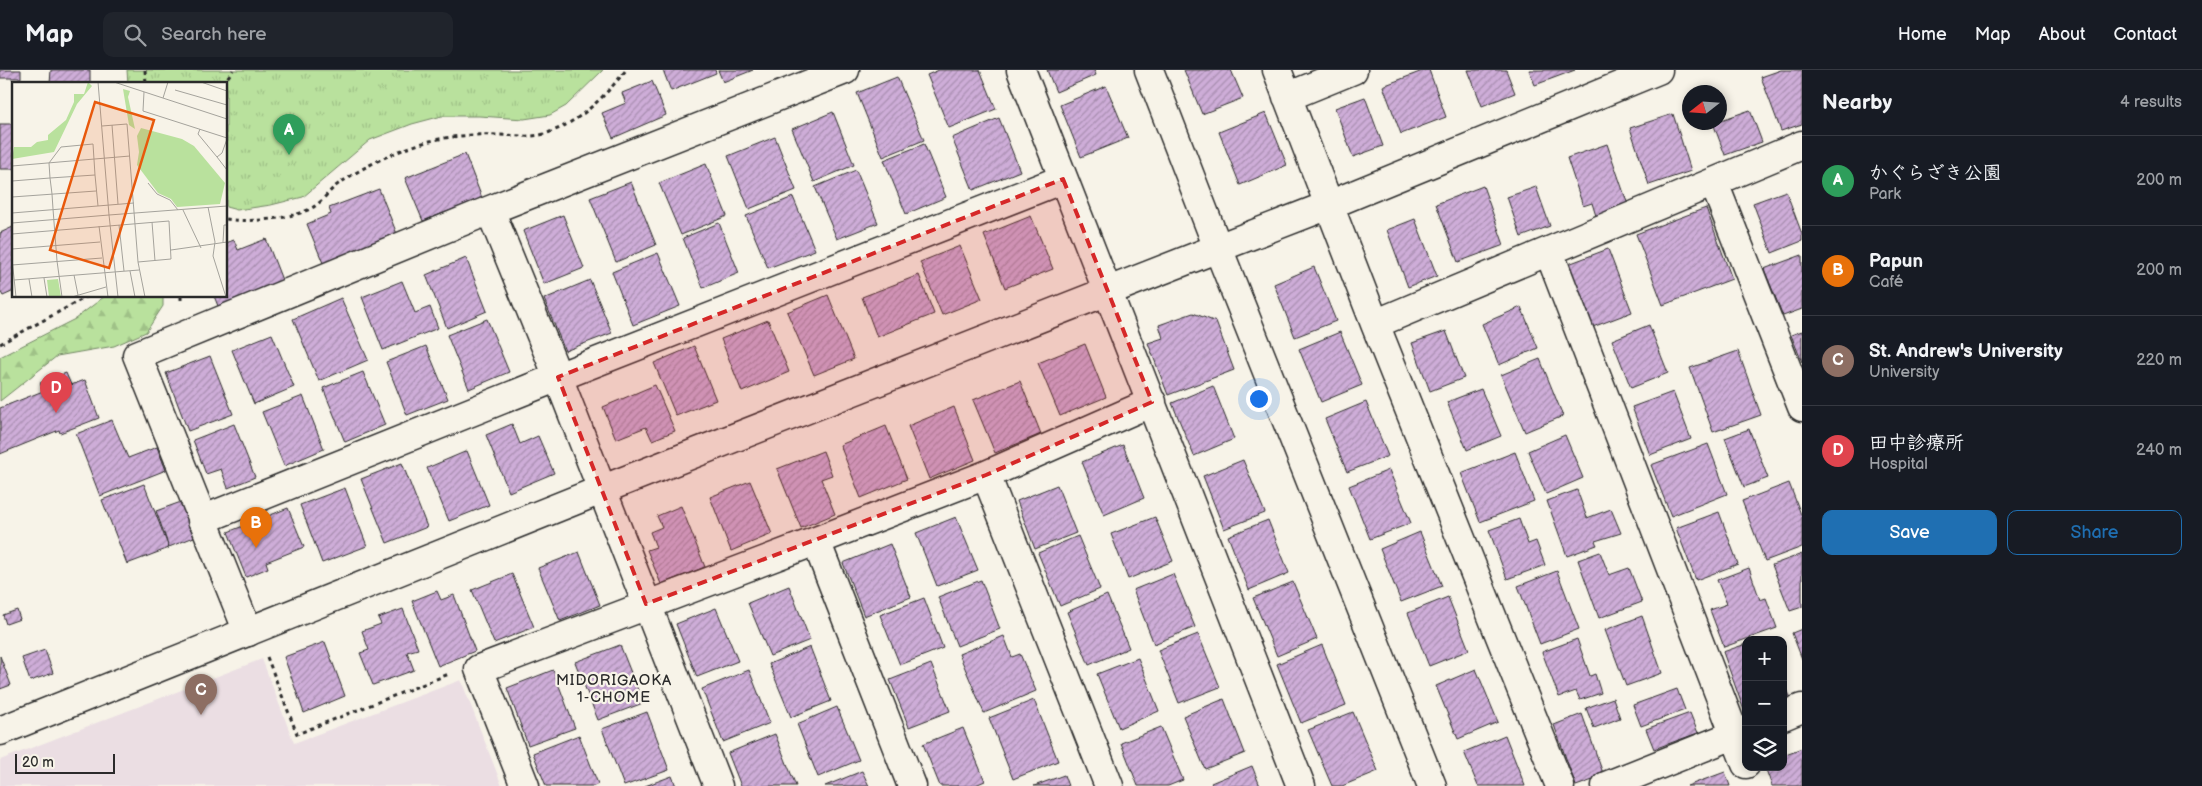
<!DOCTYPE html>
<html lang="en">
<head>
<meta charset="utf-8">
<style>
  :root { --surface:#171b24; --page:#20242c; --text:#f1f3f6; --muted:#9ea1a6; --line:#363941; --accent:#1f6fb2 }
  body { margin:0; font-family:"Balsamiq Sans","Klee One",sans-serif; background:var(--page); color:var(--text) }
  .controls { position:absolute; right:15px; bottom:15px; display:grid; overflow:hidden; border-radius:10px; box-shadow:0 2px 8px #0003 }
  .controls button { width:45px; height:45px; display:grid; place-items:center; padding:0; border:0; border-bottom:1px solid var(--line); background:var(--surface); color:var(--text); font:25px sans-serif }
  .compass { position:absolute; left:1682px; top:15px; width:45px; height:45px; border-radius:50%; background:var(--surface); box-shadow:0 2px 8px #0003; rotate:253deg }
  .scale { position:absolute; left:15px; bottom:12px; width:100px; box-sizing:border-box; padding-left:5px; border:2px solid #2b2b2b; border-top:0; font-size:14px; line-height:18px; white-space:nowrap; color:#2b2b2b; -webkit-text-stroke:4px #f7f3e8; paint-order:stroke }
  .you { position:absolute; left:1258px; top:328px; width:18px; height:18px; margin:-12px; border:4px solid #fff; border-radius:50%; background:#1a73e8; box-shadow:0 0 0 8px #1a73e833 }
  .badge { display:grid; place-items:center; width:32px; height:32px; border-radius:50%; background:var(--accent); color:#fff; font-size:16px; font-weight:700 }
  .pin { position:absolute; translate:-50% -41px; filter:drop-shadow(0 1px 2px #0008) }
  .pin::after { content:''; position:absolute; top:26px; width:18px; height:15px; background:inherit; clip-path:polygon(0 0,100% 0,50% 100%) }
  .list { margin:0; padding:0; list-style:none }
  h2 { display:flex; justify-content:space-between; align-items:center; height:65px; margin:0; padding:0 20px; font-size:21px }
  h2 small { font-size:16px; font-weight:400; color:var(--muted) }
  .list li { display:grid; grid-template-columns:32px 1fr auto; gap:15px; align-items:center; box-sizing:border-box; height:90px; padding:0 20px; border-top:1px solid var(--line) }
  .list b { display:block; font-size:19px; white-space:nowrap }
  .list p { margin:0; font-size:16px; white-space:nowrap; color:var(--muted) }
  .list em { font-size:16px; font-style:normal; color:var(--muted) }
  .actions { display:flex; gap:10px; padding:15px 20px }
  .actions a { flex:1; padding:11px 0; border:1px solid var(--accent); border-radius:10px; text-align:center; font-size:18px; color:var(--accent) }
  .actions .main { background:var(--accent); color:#fff }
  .icon { flex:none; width:28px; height:28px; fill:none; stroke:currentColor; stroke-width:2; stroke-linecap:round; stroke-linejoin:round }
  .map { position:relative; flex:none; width:1802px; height:716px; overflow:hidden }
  header { display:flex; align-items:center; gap:30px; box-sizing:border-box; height:70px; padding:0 25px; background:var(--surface); border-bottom:1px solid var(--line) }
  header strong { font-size:24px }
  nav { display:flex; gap:28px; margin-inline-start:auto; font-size:18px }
  .search { width:350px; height:45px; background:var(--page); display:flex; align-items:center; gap:12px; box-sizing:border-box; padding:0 18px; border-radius:10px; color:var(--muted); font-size:19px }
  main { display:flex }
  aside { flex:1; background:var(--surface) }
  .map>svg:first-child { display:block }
</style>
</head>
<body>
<header>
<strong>Map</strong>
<div class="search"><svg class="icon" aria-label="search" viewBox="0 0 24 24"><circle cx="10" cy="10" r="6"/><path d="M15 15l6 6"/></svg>Search here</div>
<nav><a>Home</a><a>Map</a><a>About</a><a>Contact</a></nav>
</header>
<main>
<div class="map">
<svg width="1802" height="716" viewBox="0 0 1802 716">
  <defs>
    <pattern id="forest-firs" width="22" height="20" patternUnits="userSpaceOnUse" patternTransform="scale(1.25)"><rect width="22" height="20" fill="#b9e19d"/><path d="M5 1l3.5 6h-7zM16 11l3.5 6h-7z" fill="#9fc187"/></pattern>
    <pattern id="park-tufts" width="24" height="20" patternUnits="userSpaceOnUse" patternTransform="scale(1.25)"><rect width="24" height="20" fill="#b9e19d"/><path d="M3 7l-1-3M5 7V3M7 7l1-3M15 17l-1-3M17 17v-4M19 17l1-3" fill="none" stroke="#9fc187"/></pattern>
    <pattern id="building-hatch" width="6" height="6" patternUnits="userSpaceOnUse" patternTransform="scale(1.25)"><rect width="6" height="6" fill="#ceadd8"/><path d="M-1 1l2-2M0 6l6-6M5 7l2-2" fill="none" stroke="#a78daf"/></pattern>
  </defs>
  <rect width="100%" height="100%" fill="#f7f3e8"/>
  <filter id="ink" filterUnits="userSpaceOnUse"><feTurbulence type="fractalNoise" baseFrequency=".02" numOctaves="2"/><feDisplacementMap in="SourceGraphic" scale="10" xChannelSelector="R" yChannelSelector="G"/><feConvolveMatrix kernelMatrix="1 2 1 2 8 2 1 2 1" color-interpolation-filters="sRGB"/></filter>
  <g filter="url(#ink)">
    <path fill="#ebdee3" d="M262 589 294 673 461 610 502 716H0V690Z"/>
    <path fill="url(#forest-firs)" stroke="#728664" d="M105 226H163V236L146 262 114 276 57 286 0 331V287L75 249Z"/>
    <path fill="url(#park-tufts)" stroke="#728664" d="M127 0H603L566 36 550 45 524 49 479 46H442L412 54 370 70 303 127 271 135 237 140 226 137V14H128Z"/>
    <path fill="url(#building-hatch)" stroke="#2b2b2b" d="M0 0H21V8H0Z
      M51 0H90V14H50Z
      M663 0H715L716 3 671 21Z
      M718 0H753L723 12Z
      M939 0H980L996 39 949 58 927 5Z
      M1047 0H1094L1096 5 1056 22Z
      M1184 0H1231L1243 28 1202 44Z
      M1425 0H1429L1446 47 1401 64 1383 16Z
      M1468 0H1506L1515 23 1482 36Z
      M1529 0H1575L1535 15Z
      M1781 0H1802V54L1781 61 1761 7Z
      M897 7 924 70 883 87 857 23Z
      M652 11 666 45 613 68 602 43 626 33 622 23Z
      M1106 16 1128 68 1081 87 1060 35Z
      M1365 27 1383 76 1353 87 1335 38Z
      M1750 40 1762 72 1725 85 1713 53Z
      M833 42 854 95 814 112 792 59Z
      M1266 43 1287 95 1240 115 1219 62Z
      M1673 44 1691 101 1649 115 1630 58Z
      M999 48 1020 101 973 120 952 68Z
      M0 54H14V99H0Z
      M775 67 796 120 749 139 728 86Z
      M924 74 946 127 906 144 884 90Z
      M1607 74 1628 135 1596 146 1592 133 1583 136 1567 88Z
      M465 84 482 128 423 151 405 108Z
      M706 94 727 146 681 165 659 113Z
      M856 100 878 153 837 169 815 117Z
      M631 112 656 175 616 192 590 128Z
      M1483 116 1504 175 1458 192 1436 134Z
      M1536 117 1550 156 1521 167 1507 127Z
      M379 119 397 164 323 193 307 154 331 144 329 138Z
      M1786 121 1802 164V171L1772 183 1753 133Z
      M793 127 815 180 768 198 746 146Z
      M1706 138 1732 209 1663 235 1636 164Z
      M563 145 584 198 544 214 523 161Z
      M1031 146 1053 199 1005 218 984 165Z
      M1415 149 1437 206 1408 217 1387 160Z
      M719 153 739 203 703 218 683 168Z
      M13 157 14 221 3 226 0 221V163Z
      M266 169 282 210 218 236 214 226H226V173L234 170 238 180Z
      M960 176 982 229 942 245 920 192Z
      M1608 179 1632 242 1590 258 1566 195Z
      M658 183 680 236 633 255 612 202Z
      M1802 185V239L1783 246 1764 199Z
      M466 188 487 241 447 258 426 205Z
      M1314 197 1336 251 1295 267 1274 214Z
      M919 205 934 244 877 267 862 227Z
      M590 210 612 263 565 281 544 229Z
      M402 211 415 243 430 237 438 258 383 280 362 227Z
      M828 225 854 289 814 305 787 242Z
      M341 228 368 290 319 311 293 249Z
      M1521 237 1538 278 1499 295 1482 254Z
      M1193 243 1216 252 1234 300 1168 325 1148 273 1163 268 1159 255Z
      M487 249 509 302 469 319 447 265Z
      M768 250 789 302 742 322 721 269Z
      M1649 255 1668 303 1631 318 1612 270Z
      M1446 261 1464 308 1430 321 1412 273Z
      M1802 261V292L1791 265Z
      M1340 262 1362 315 1321 332 1299 279Z
      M272 264 294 317 254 334 232 280Z
      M1085 274 1106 327 1060 346 1038 293Z
      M426 276 448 329 407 345 386 292Z
      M694 276 716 330 676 346 654 293Z
      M1738 281 1761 345 1713 362 1690 298Z
      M210 286 233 344 188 361 166 303Z
      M1540 289 1563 346 1525 362 1501 305Z
      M363 302 385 355 345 372 323 318Z
      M66 303 71 315 85 310 99 348 60 363 59 360 0 384V338L43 321 40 313Z
      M1020 311 1041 364 995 383 973 330Z
      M655 315 675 361 652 370 646 357 616 369 603 337Z
      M1213 316 1234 369 1194 386 1172 333Z
      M1481 319 1501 366 1467 380 1447 332Z
      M1673 322 1691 369 1650 385 1632 337Z
      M303 326 324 379 284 396 262 342Z
      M1366 332 1388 386 1347 402 1325 349Z
      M954 337 975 390 929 409 908 356Z
      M112 350 128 388 157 377 166 400 100 426 76 364Z
      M234 354 255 407 228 418 221 399 206 404 193 370Z
      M512 354 520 374 538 366 554 403 509 422 486 365Z
      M886 356 907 409 861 428 840 375Z
      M1749 359 1768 408 1744 417 1725 368Z
      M1565 365 1583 408 1546 424 1528 381Z
      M1708 374 1727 424 1671 446 1651 395Z
      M1123 375 1144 428 1104 445 1082 392Z
      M467 381 489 435 449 451 427 398Z
      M823 381 832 405 821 409 835 444 801 458 777 399Z
      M1515 382 1534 431 1480 452 1461 403Z
      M1243 390 1265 443 1224 459 1203 406Z
      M402 393 427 457 387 473 361 409Z
      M1389 400 1411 453 1370 469 1349 416Z
      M750 411 772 464 731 481 710 427Z
      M1789 413 1802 447V477L1765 491 1742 431Z
      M144 414 169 478 127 494 102 430Z
      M1057 415 1076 463 1035 479 1017 431Z
      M345 418 367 476 322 493 300 435Z
      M1577 420 1587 448 1611 439 1621 463 1595 471 1597 475 1567 486 1547 431Z
      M181 432 194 467 169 477 156 441Z
      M681 436 705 497 661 514 647 480 656 477 650 462 662 457 657 446Z
      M288 438 304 477 266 492 268 498 246 507 228 462Z
      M1719 442 1738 494 1696 510 1676 458Z
      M956 447 978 500 937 516 916 463Z
      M1155 447 1173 491 1128 509 1111 464Z
      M1519 449 1528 474 1536 471 1545 495 1507 509 1489 460Z
      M1268 450 1289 503 1249 520 1228 466Z
      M1420 462 1442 516 1401 532 1380 479Z
      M1078 466 1100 519 1060 536 1038 483Z
      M890 474 911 527 864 546 843 493Z
      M579 482 600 535 560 551 538 498Z
      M1600 482 1609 505 1629 498 1642 532 1599 548 1578 490Z
      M1802 484V537L1790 541 1772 495Z
      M1749 498 1760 530 1766 528 1777 558 1724 577 1710 540 1727 534 1717 510Z
      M1557 501 1579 559 1540 574 1518 516Z
      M512 504 534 557 494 573 472 520Z
      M1173 504 1195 557 1154 574 1133 520Z
      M981 510 1000 559 957 576 938 527Z
      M1293 512 1317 569 1277 586 1253 528Z
      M789 516 810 570 770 586 748 533Z
      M437 521 441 530 454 525 475 581 438 596 412 531Z
      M1107 525 1129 578 1089 595 1067 542Z
      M1448 527 1469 580 1429 596 1408 543Z
      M924 528 943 578 900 595 880 545Z
      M716 538 738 591 697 607 676 554Z
      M403 539 418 579 407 582 414 600 373 615 360 583 369 580 362 561 381 554 378 548Z
      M17 540 20 549 6 554 3 545Z
      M1642 546 1662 603 1626 616 1605 560Z
      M1802 559V589L1792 563Z
      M1198 564 1220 617 1179 633 1158 580Z
      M1004 566 1012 587 1020 584 1036 621 984 643 959 584Z
      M1577 569 1590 606 1595 604 1601 623 1580 630 1576 621 1559 627 1542 582Z
      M325 572 345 626 304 643 284 587Z
      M1746 574V646L1723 582Z
      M620 575 643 633 598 650 575 592Z
      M1322 575 1346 635 1301 653 1277 594Z
      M810 577 831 631 791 647 769 594Z
      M45 580 53 603 30 611 22 588Z
      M0 586 11 615 0 619Z
      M1138 588 1159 641 1119 658 1097 604Z
      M931 594 950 641 909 657 890 610Z
      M1476 599 1498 652 1458 669 1436 616Z
      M553 600 575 658 528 675 507 618Z
      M749 600 770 653 723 672 702 619Z
      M1783 609 1791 629 1783 632Z
      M1677 619 1685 640 1641 656 1633 635Z
      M1613 628 1620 648 1594 658 1586 638Z
      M1224 629 1245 683 1205 699 1183 646Z
      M1034 630 1058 691 1013 709 989 648Z
      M837 637 859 690 818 707 797 654Z
      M647 642 669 700 624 716 602 659Z
      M1353 642 1378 701 1342 716H1332L1308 660Z
      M1690 643 1698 663 1654 679 1646 659Z
      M1582 644 1604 706 1576 716 1554 655Z
      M1161 657 1183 710 1168 716H1138L1121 673Z
      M963 658 985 711 973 716H940L923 674Z
      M775 664 796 716H741L728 683Z
      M579 665 598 714 594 716H546L533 683Z
      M1505 665 1525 716H1478L1464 682Z
      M1802 678V716H1772L1765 697H1783V685Z
      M1252 696 1260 716H1213L1211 713Z
      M862 701 869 716H825Z
      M1725 702 1730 716H1687Z
      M1064 705 1068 716H1034Z
      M672 706 676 716H645Z"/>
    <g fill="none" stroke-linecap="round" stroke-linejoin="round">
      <g stroke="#2b2b2b" stroke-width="31">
        <path id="minor" d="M1021 0 1301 716
          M1277 0 1375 254 1560 716
          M1287 27 1353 0
          M1714 113 1802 337
          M490 140 558 307 718 716
          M1218 178 1329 135 1658 0
          M1549 182 1746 694
          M1375 254 1802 75
          M986 405 1109 716
          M202 450 558 307 1063 109
          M816 471 986 405 1152 332
          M248 562 137 285 490 140 845 0
          M1783 646 1802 638
          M525 716 479 599 816 471 912 716
          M1606 716 1746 660"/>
      </g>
      <g stroke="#2b2b2b" stroke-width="31">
        <path id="tertiary" d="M1149 0 1218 178
          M0 661 601 420 1218 178 1432 716"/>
      </g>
      <path stroke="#2b2b2b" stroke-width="3" stroke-dasharray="4 4" stroke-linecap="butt" d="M145 0 146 14
        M223 14 233 0
        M226 149C248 153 297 149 315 136 324 130 330 119 340 113 366 95 399 79 430 71 451 66 475 64 498 65 516 65 533 69 550 62 581 51 606 25 626 0
        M181 226V234
        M0 274 88 226
        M267 587 297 664 449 604"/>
      <use href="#minor" stroke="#f7f3e8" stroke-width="28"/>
      <use href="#tertiary" stroke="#f7f3e8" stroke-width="28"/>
    </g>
  </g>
  <path fill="#d62828" fill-opacity="0.2" stroke="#d62828" stroke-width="4" stroke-dasharray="10 6" stroke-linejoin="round" d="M1063 109 1152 332 986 405 646 534 558 307Z"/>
  <g text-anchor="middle" stroke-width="4.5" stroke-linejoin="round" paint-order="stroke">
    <g font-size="15" letter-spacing="1" fill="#2b2b2b" stroke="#f7f3e8">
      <text x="614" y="615">MIDORIGAOKA<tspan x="614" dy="17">1-CHOME</tspan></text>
    </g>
  </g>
  <g transform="translate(12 12)">
    <rect width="215" height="215" fill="#f7f3e8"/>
    <path d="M76 0 80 4 65 22 42 70 0 77 2 65H19L25 60 36 58V53L54 38 62 20V12H72ZM111 7 118 9 116 15 123 47 117 43Z" fill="#b9e19d"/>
    <path d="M129 46 170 57 182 64 213 101 208 122 165 125 159 117 146 111 125 83 127 70 125 54ZM46 197 49 215H37L35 198Z" fill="#b9e19d"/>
    <path fill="none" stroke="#a5a39c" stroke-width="1" d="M102 0 215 37M189 0 215 9M163 8 215 23M132 10 131 29 215 56M151 16 156 0M100 43 106 122M90 44 115 42 126 180 133 215M188 47 186 52 205 75 210 71 215 57M205 75 215 88M0 84 118 74M83 93 86 124M0 99 38 96 83 93 81 62 49 65 37 81 38 96 40 112 41 127 45 179 50 215M136 101 145 112 158 118 166 128M0 115 84 109M196 125 203 160 201 174 214 215M171 128 189 166M0 131 122 121M140 140 143 179M0 141 97 133 86 0M107 143 112 189M87 144 96 215M0 152 157 139 159 177 126 180M211 160 212 143H215M0 167 88 160M159 168 215 160M0 177 4 215M0 183 90 176M118 189 123 215M62 193 66 213M32 196 35 215M17 197 20 215M2 198 127 188M60 215 94 205M106 215 97 133 215 124"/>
    <path fill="#e8590c" fill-opacity="0.15" stroke="#e8590c" stroke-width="2.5" d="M83 20 142 38 97 186 38 168Z"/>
    <rect width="215" height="215" fill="none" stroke="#2b2b2b" stroke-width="2.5"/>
  </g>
</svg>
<div class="controls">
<button>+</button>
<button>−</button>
<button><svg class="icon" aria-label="layers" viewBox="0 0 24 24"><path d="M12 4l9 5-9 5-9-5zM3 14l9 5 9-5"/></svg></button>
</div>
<svg class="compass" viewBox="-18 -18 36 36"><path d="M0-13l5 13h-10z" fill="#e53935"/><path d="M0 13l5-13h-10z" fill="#9ea1a6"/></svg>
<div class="scale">20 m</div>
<div class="you"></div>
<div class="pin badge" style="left:289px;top:85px;background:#2e9e5b">A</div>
<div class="pin badge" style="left:256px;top:478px;background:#e8710a">B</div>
<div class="pin badge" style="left:201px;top:645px;background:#8d6e63">C</div>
<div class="pin badge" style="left:56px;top:343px;background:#e0444e">D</div>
</div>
<aside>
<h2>Nearby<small>4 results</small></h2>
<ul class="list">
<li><span class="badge" style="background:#2e9e5b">A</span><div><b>かぐらざき公園</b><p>Park</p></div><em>200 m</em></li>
<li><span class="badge" style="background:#e8710a">B</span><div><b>Papun</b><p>Café</p></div><em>200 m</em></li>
<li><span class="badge" style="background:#8d6e63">C</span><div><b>St. Andrew's University</b><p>University</p></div><em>220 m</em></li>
<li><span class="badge" style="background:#e0444e">D</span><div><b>田中診療所</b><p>Hospital</p></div><em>240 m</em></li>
</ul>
<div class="actions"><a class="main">Save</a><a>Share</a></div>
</aside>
</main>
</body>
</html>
